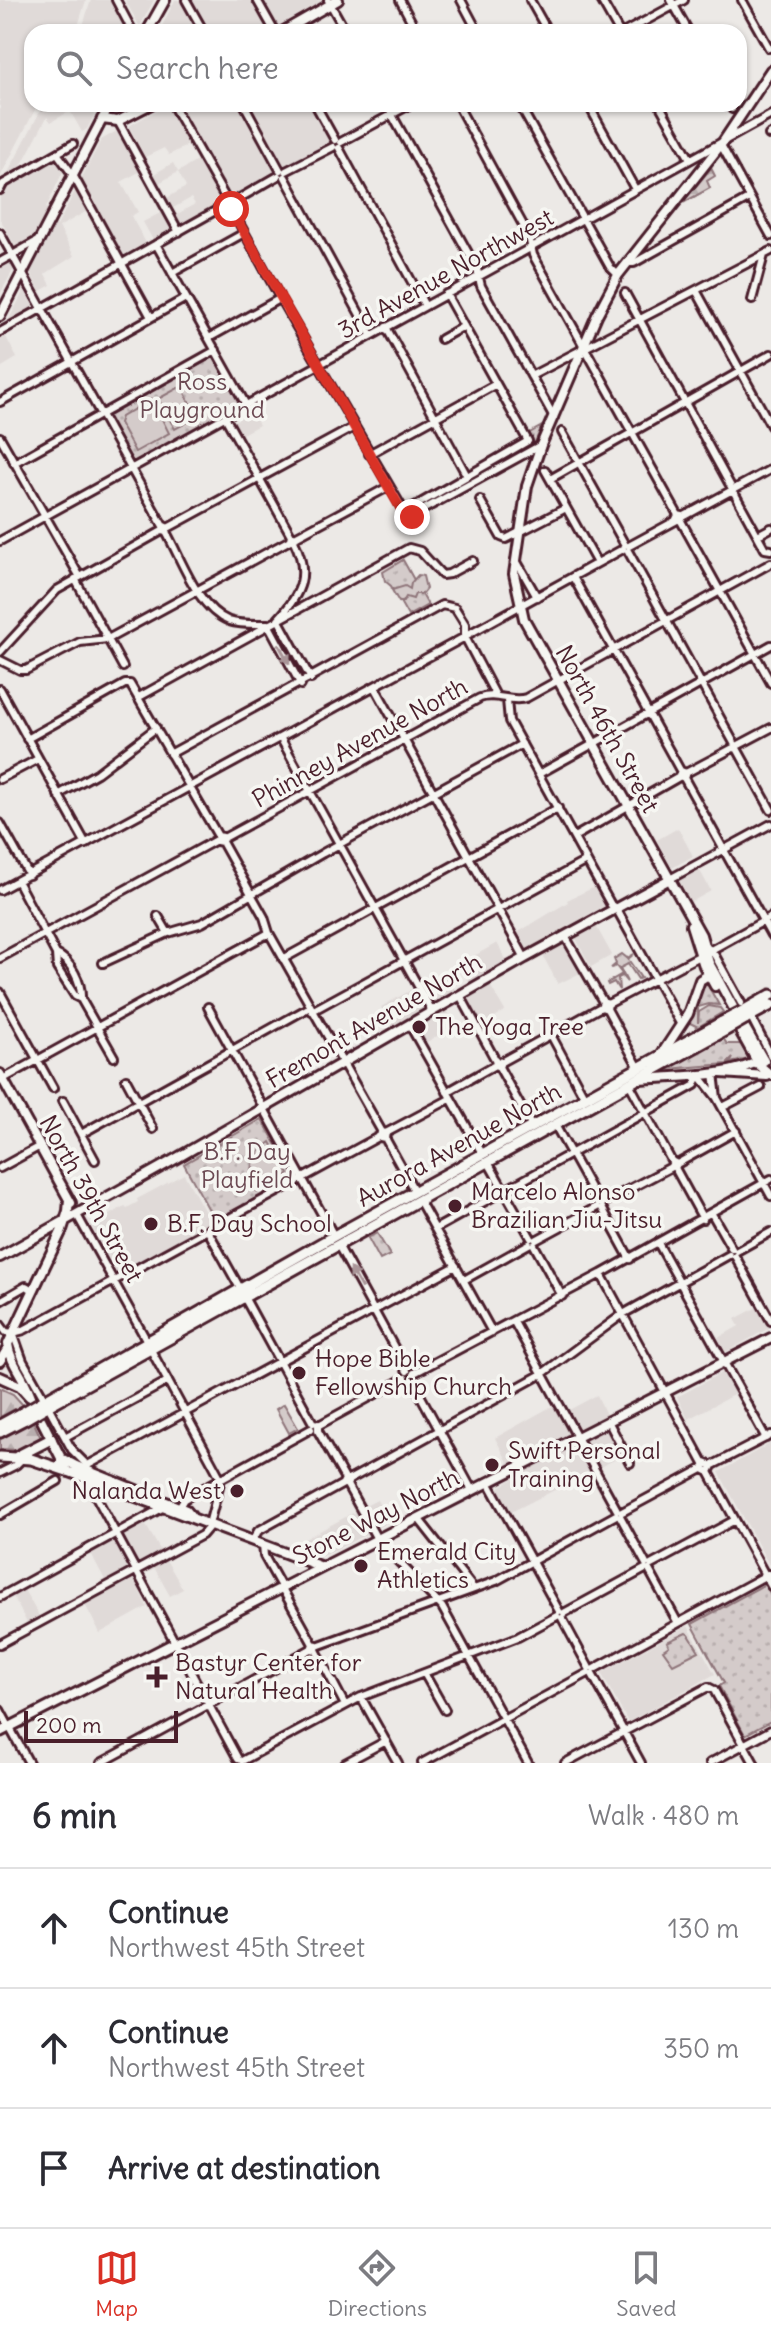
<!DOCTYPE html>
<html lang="en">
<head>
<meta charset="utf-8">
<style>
  :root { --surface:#fff; --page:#f2f2f3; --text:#2b2b33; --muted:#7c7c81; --line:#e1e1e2; --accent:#d93025 }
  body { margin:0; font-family:Delius,sans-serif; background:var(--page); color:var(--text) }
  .scale { position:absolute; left:24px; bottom:20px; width:154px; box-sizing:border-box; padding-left:8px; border:4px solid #4a1f2b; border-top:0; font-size:22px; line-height:28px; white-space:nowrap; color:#4a1f2b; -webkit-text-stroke:6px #f6f6f2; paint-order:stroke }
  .stop { position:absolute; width:24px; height:24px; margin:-18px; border:6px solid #d93025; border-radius:50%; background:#fff }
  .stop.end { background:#d93025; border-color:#fff; box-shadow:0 2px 8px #0008 }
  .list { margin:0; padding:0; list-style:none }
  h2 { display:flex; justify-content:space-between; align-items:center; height:104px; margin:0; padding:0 32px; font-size:34px }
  h2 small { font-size:26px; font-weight:400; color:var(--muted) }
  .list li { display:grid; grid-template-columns:52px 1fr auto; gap:24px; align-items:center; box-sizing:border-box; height:120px; padding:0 32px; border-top:2px solid var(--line) }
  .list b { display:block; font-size:30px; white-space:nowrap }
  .list p { margin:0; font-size:26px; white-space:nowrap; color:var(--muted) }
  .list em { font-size:26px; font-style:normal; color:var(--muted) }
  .icon { flex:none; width:44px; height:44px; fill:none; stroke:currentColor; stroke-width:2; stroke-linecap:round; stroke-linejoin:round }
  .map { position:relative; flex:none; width:771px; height:1763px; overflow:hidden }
  .search { position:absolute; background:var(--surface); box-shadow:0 2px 6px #0004; left:24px; right:24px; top:24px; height:88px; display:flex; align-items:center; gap:20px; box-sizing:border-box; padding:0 28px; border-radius:24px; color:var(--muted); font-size:30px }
  .sheet { height:464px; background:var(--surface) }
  nav { display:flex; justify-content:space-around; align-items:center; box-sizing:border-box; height:112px; border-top:2px solid var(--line); background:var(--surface); font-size:22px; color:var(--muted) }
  nav a { display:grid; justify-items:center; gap:4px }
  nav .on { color:var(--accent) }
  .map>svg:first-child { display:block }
</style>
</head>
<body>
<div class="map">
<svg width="771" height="1763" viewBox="0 0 771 1763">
  <defs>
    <pattern id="grass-dots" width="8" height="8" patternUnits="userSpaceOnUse" patternTransform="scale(2)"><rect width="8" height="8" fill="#d4cbca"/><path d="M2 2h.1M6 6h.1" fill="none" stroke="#b8aeae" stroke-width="1.8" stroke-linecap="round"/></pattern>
    <pattern id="forest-firs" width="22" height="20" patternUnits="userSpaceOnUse" patternTransform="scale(2)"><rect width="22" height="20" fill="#d4cbca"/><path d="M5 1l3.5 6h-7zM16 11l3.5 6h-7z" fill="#b8aeae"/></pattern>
  </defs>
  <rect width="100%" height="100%" fill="#ece9e6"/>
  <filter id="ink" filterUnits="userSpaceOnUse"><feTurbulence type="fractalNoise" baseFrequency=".0125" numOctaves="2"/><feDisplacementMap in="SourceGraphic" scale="16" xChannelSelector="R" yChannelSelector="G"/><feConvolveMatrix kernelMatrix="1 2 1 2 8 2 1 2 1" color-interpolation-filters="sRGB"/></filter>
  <g filter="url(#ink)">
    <path fill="#e0dad8" d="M0 0H86L76 32H32V104H38L0 177Z
      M91 0H112L129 32H81Z
      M125 0H154L140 26 139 25Z
      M175 0H179L183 6 195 0H323L271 30V32H159Z
      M44 104H100L87 129 82 132 70 111 51 122 47 117 12 183 53 159 59 161 64 169 46 208 57 226 101 140 115 132 119 134 139 172 121 182 138 212 131 216 146 243 124 255 96 206 59 227 74 256 45 274 51 285 40 291 21 256 0 294V257L16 247 0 219V188Z
      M168 104H311L332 141 153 240 143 222 162 212 167 220 195 204 191 198 173 208 167 198 186 187 178 172 159 183 154 174 173 163 178 172 197 161 188 145 169 155 164 148 145 157 129 126Z
      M24 290 39 316 5 335 17 358 0 368V337Z
      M251 412 259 425 242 434 233 422Z
      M678 828 693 856 672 868 657 840Z
      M699 869 711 891 691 902 679 880Z
      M597 886 607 904 528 949 517 933 568 902 567 900Z
      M596 926 612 955 591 967 575 937Z
      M497 943 507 961 470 982 460 964Z
      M564 944 580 973 558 984 543 956Z
      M445 971 455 990 440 999 455 1026 425 1043 410 1016 392 1026 381 1007Z
      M490 985 505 1011 482 1024 468 998Z
      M184 1174 211 1223 118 1274 91 1225 125 1206 127 1208 138 1202 137 1199Z
      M767 1302 771 1309V1327L726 1352 718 1338 739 1326 735 1319Z
      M723 1372 735 1394 688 1419 677 1397Z
      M597 1395 624 1455 511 1512 498 1488 516 1477 495 1438 563 1400 569 1410Z
      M771 1443V1564L769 1565 719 1472Z
      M377 1500 388 1522 379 1527 367 1505Z
      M355 1512 367 1534 325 1555H315L290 1547Z
      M141 1517 183 1589 170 1596 155 1569 134 1579 147 1607 100 1633 80 1595 105 1580 87 1546Z
      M23 1588 39 1616 27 1623 12 1594Z
      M688 1626 715 1674 628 1722 601 1673Z"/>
    <path fill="url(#grass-dots)" stroke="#8f757a" stroke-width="2" d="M214 357 241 405 132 465 105 418Z
      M542 426 533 447 412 513 410 510 530 439 528 434Z
      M403 560 428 605 408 616 391 586 385 581 383 572Z
      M622 954 627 958 634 954 628 959 641 978 638 979 628 964 620 968 627 982 622 976 618 978 619 990 614 982 608 985 607 983 622 974 616 966 611 968 616 964 614 959Z
      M707 984 719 1005 709 1004 698 1007V1023L699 1012 709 1006 720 1008 723 1012 698 1027 688 1022 700 991Z
      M723 1038 727 1044H741L749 1059 730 1063 733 1058 727 1064 668 1069Z
      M262 1119 295 1177 215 1221 184 1164Z
      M377 1233 390 1255 380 1260 368 1238Z
      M765 1584 771 1595V1721L745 1735 719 1686 724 1683 692 1624Z
      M686 1633 689 1635 699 1651 673 1664 663 1650 669 1646 667 1642Z"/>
    <path fill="url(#forest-firs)" stroke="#8f757a" stroke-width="2" d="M711 168 715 176 707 181 710 188 681 204Z
      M418 575 423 576 426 589 422 594H415L413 599 406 597 403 602H399L392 590 405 586 410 589 411 583Z
      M279 627 306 675 300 678 273 630Z
      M0 1388 13 1394 23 1405 0 1417Z
      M33 1421 41 1438 19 1450 0 1449V1439Z"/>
    <path fill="#d4cbca" stroke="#8f757a" stroke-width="2" d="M178 388 183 389 197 417 175 429 158 399Z
      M152 399 169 433 135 452 119 423 121 417Z
      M271 1142 289 1174 257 1192C247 1172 252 1154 271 1142Z
      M284 1404 298 1428 289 1433 276 1409Z"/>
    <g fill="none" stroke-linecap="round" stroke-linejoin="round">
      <g stroke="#4a1f2b" stroke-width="12">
        <path id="minor" d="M116 0 133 32
          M186 0 204 32
          M257 0 275 32
          M328 0 346 32
          M400 0 417 32
          M461 0 478 32
          M530 0 548 32
          M601 0 618 30
          M671 0 689 32
          M742 0 769 48
          M625 32 684 0
          M172 104 226 199
          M244 104 280 170
          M315 104 335 140
          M386 104 477 269 481 286 554 417
          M457 104 529 236 533 255 678 515
          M519 104 610 267 618 275
          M588 104 635 189
          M659 104 690 159
          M729 104 732 109
          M118 121 179 232
          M769 135 771 134
          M341 142 411 104
          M721 145 771 236
          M339 148 425 306
          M57 153 73 175 151 317
          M286 171 333 147
          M285 177 371 335
          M0 190 3 184 73 144
          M233 202 278 176
          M231 208 279 296
          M0 233 163 526
          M156 244 246 405
          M0 262 39 240
          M627 263H634L750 198
          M172 273 244 233
          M697 292 771 426
          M625 293 765 549 771 550
          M281 300 408 518 541 445
          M752 300 764 255
          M386 327 467 476
          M0 332 224 206
          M209 338 277 300
          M441 339 464 326
          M531 376 771 251
          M0 402 186 298
          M225 417 291 535
          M562 432 625 545
          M0 437 80 577
          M369 454 496 384
          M14 463 216 350
          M545 470 597 563
          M550 479 771 354
          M480 500 501 537 506 539 566 508
          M403 513 528 441 446 294
          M683 517 771 469
          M681 521 676 519 678 515 682 516 681 521 771 683
          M168 528 354 427
          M166 532 168 528 164 526 162 531 166 532C182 560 197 608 229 621 241 625 255 624 268 624L301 685
          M758 535 771 528
          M295 537 388 487
          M0 541 771 115
          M294 541 296 537 291 535 290 539 294 541C310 574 302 593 278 619L311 679
          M629 546 677 520
          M628 551 771 810
          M517 562 537 597
          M573 577 681 772
          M75 579 123 667
          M467 635 623 549
          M466 639 496 696
          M0 652 57 590 162 531
          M0 660 20 670H26L80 642 108 639 290 540
          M375 687 525 958
          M0 689 86 844
          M139 697 409 548 420 551 442 575 449 574 473 561
          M507 700 509 721 611 905 616 908 681 1025
          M27 739 125 684H130L218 836
          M281 739 432 1011
          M170 754 442 605 455 608 465 624V634
          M686 773 771 728
          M539 774 771 645
          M684 778 679 776 681 771 686 773 684 778 771 935
          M0 779 38 759
          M58 795 97 773 156 728
          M0 823 29 875
          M574 837 679 777
          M224 838 480 698C496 692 510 703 526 698L771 563
          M222 842 217 841 218 836 223 837 222 842 264 917 269 933 382 1132
          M668 880 771 824
          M17 881 56 954 57 968 75 996 81 999 114 1057
          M0 890 463 638
          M158 916 168 933
          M565 936 603 1002
          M708 948 714 954 741 1003
          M711 950 771 917
          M56 954C71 960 82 983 81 999
          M0 958 216 840
          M283 959 558 808
          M103 963 168 933 202 923 323 853 522 744
          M0 992 53 1088
          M460 995 496 1061
          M608 1004 701 955
          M208 1007 334 1236
          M607 1009 601 1007 603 1002 608 1004 607 1009 639 1068
          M312 1011 586 861
          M753 1021 771 1056
          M409 1024 483 1155
          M551 1035 585 1098
          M501 1062 601 1007
          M499 1067 495 1065 496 1061 501 1062 499 1067 532 1127
          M714 1073 717 1098
          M699 1075 717 1098 771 1196
          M3 1079 269 933
          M126 1079 153 1129
          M629 1083 672 1162
          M447 1092 495 1065
          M63 1101 95 1160
          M723 1107 761 1087
          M555 1125 598 1202
          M386 1133 450 1099
          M81 1134 310 1007
          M385 1138 380 1137 381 1132 386 1133 385 1138 415 1192
          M488 1162 531 1238
          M677 1164 736 1131
          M0 1168 40 1146
          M675 1168 677 1164 673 1162 671 1166 675 1168 703 1219
          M419 1200 492 1332
          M603 1203 671 1167
          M602 1208 630 1259
          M712 1214 732 1249
          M77 1215 148 1343
          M435 1229 695 1085 699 1075
          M208 1231 241 1290
          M536 1240 597 1207
          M658 1243 766 1438
          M338 1245 407 1371
          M534 1245 562 1296
          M737 1251 771 1232
          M735 1256 771 1321
          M601 1274 704 1464
          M464 1280 529 1244
          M244 1297 313 1423
          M0 1301 26 1286 33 1290
          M514 1322 617 1510
          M0 1324 6 1332 13 1333 23 1361 45 1400
          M13 1333 24 1330 380 1136
          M414 1373 601 1274 771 1179
          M412 1380 472 1490
          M48 1406 72 1450 88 1466
          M608 1421 630 1463
          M318 1424V1431L345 1479
          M319 1425 405 1378
          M65 1437 168 1381
          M88 1465 456 1266
          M711 1466 771 1435
          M709 1472 712 1466 705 1463 703 1469 709 1472 764 1573
          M0 1473 16 1465 23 1458
          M86 1478 238 1759
          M349 1480 542 1374 623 1314 729 1255
          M488 1482 559 1611
          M347 1485 343 1483 345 1479 349 1480 347 1485 377 1539 442 1607 528 1763
          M179 1507 184 1499 311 1429
          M622 1512 702 1469
          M0 1515 58 1481
          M620 1516 646 1564
          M418 1518 474 1589
          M253 1540 258 1531 343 1484
          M263 1544 264 1556 313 1644
          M651 1565 735 1520
          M649 1570 678 1623
          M763 1575 768 1574 767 1579 771 1586
          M0 1597 162 1508
          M564 1613 645 1569
          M562 1618 589 1668
          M0 1644 202 1535 208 1528 221 1479 151 1350
          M317 1646 496 1581 616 1515
          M316 1650 311 1649 313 1644 317 1645 316 1650 345 1705
          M594 1669 763 1577
          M424 1673 445 1710
          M592 1674 641 1763
          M361 1697 398 1763
          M0 1710 29 1763
          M242 1761 361 1697 518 1637 557 1616
          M101 1763 311 1649
          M345 1763 386 1741
          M422 1763 588 1673
          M565 1763 708 1687 714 1690 754 1763
          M710 1763 771 1730"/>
      </g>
      <g stroke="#4a1f2b" stroke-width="14">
        <path id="major" d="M147 32 165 0
          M282 32 338 0
          M102 119 118 121 151 104
          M0 316 110 104
          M691 925 704 966 715 986
          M733 1007 709 963 701 935 524 619 514 574 527 486 541 445 597 315 618 275 723 142 771 70
          M744 1026 764 1061
          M739 1029 759 1065 771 1075
          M661 1055 688 1014 700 980 708 975
          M721 1073 767 1076
          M0 1074 71 1203
          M639 1079C676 1076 730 1078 763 1059
          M0 1257 170 1162 525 958 668 880
          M0 1361 8 1348
          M0 1377 20 1386 29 1396
          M32 1400C27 1380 10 1364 8 1344L62 1230 68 1211 69 1200
          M39 1415 61 1458V1463L67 1471 322 1567
          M61 1458 76 1466 186 1510 191 1516
          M0 1732 771 1338"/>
      </g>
      <g stroke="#4a1f2b" stroke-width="15">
        <path id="highway" d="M741 1012 771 995
          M745 1019 771 1005
          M41 1402 334 1236 722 1022
          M44 1408 726 1030
          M0 1425 22 1413
          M0 1432 25 1419
          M18 1456 51 1439
          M0 1457 31 1459 67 1471"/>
      </g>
      <use href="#minor" stroke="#f6f6f2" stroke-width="6"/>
      <use href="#major" stroke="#f6f6f2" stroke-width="8"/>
      <use href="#highway" stroke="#f6f6f2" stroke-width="9"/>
      <g stroke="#4a1f2b" stroke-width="15" stroke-linecap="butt">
        <path id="highway-bridge" d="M722 1022 741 1012
          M726 1030 745 1019
          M22 1413 41 1402
          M25 1419 44 1408"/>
      </g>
      <use href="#highway-bridge" stroke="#f6f6f2" stroke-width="9"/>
    </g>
    <defs><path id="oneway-solid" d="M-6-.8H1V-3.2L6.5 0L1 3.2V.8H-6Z" transform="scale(2)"/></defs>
    <g fill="#a99598">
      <use href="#oneway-solid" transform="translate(284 654) rotate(61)"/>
      <use href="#oneway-solid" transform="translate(356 1278) rotate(-119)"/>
    </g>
  </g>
  <g fill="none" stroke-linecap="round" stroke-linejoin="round" filter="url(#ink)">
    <path stroke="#d93025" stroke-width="10" d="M231 209 403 513 408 518 412 517"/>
  </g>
  <g fill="#4a1f2b" stroke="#f6f6f2" stroke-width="3">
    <circle cx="419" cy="1027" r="8"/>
    <circle cx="455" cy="1206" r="8"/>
    <circle cx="151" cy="1224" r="8"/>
    <circle cx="299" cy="1373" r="8"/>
    <circle cx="492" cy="1465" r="8"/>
    <circle cx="237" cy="1491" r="8"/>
    <circle cx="361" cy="1566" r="8"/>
    <path d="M153 1665h8v8h8v8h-8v8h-8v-8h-8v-8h8z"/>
  </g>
  <g text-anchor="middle" stroke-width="7" stroke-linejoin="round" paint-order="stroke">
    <g font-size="24" fill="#4a1f2b" stroke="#f6f6f2">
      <text transform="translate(446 274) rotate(-29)" y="8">3rd Avenue Northwest</text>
      <text transform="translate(607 729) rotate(61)" y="8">North 46th Street</text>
      <text transform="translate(360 743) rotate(-29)" y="8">Phinney Avenue North</text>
      <text transform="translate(374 1021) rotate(-30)" y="8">Fremont Avenue North</text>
      <text transform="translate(459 1145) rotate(-29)" y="8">Aurora Avenue North</text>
      <text transform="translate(91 1199) rotate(61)" y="8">North 39th Street</text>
      <text transform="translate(376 1517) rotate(-27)" y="8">Stone Way North</text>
    </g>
    <g font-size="24" fill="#6c4a53" stroke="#f6f6f2">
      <text x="202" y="390">Ross<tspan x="202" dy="28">Playground</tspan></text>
      <text x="247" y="1160">B.F. Day<tspan x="247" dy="28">Playfield</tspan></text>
    </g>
    <g font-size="24" fill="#4a1f2b" stroke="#f6f6f2" text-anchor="start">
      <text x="435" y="1035">The Yoga Tree</text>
      <text x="471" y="1200">Marcelo Alonso<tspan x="471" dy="28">Brazilian Jiu-Jitsu</tspan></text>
      <text x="167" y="1232">B.F. Day School</text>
      <text x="315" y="1367">Hope Bible<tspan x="315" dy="28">Fellowship Church</tspan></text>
      <text x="508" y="1459">Swift Personal<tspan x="508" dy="28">Training</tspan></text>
      <text x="221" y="1499" text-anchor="end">Nalanda West</text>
      <text x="377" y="1560">Emerald City<tspan x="377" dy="28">Athletics</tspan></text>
      <text x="175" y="1671">Bastyr Center for<tspan x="175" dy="28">Natural Health</tspan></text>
    </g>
  </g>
</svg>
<div class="scale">200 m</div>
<div class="stop" style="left:231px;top:209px"></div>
<div class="stop end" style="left:412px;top:517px"></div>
<div class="search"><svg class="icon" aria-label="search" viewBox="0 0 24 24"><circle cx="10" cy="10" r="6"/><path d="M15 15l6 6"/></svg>Search here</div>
</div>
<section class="sheet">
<h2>6 min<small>Walk · 480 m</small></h2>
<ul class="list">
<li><svg class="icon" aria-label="ahead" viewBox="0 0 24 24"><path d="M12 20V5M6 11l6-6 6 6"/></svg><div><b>Continue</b><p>Northwest 45th Street</p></div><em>130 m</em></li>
<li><svg class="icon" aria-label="ahead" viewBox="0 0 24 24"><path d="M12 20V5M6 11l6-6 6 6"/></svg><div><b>Continue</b><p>Northwest 45th Street</p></div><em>350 m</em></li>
<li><svg class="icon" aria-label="arrive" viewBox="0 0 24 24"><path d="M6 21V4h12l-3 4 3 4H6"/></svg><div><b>Arrive at destination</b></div></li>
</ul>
</section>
<nav>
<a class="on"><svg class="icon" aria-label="map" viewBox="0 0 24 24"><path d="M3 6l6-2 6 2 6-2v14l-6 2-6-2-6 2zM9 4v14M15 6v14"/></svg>Map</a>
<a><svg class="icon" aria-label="directions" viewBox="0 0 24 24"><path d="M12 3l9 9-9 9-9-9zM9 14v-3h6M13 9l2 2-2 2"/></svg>Directions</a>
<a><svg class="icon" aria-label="saved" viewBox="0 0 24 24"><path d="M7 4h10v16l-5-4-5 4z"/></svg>Saved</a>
</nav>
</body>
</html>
